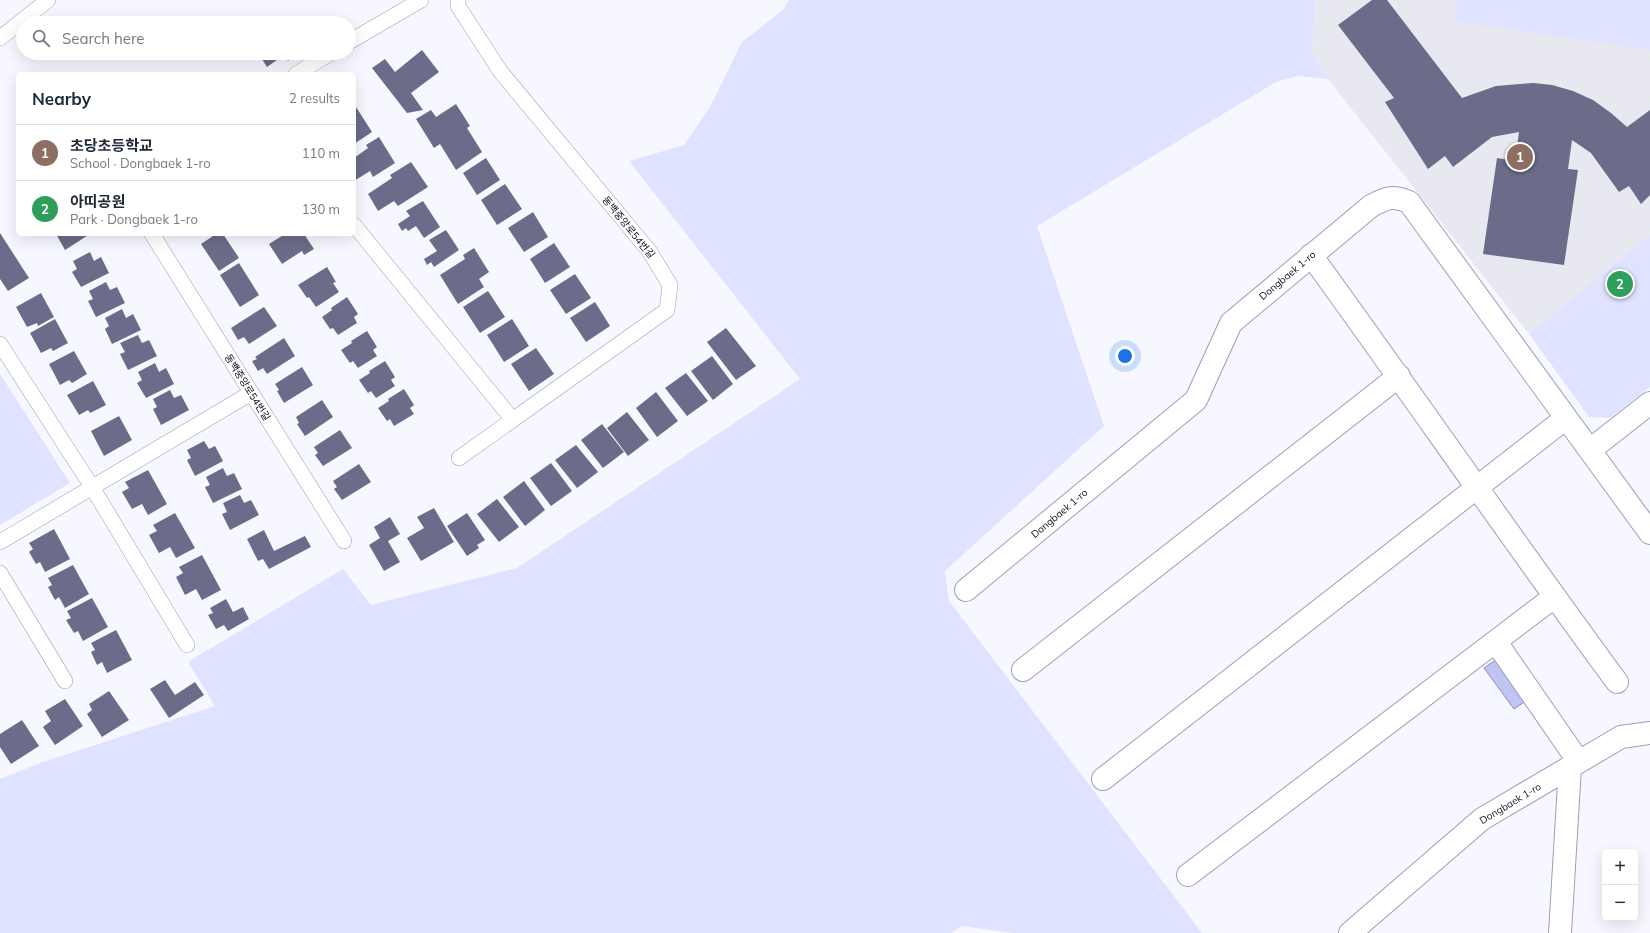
<!DOCTYPE html>
<html lang="en">
<head>
<meta charset="utf-8">
<style>
  :root { --surface:#fff; --page:#f2f2f3; --text:#1f2937; --muted:#747a83; --line:#e0e1e3; --accent:#7c3aed }
  body { margin:0; font-family:Mulish,"Noto Sans KR",sans-serif; background:var(--page); color:var(--text) }
  .controls { position:absolute; right:12px; bottom:12px; display:grid; overflow:hidden; border-radius:6px; box-shadow:0 4px 16px #0002 }
  .controls button { width:36px; height:36px; display:grid; place-items:center; padding:0; border:0; border-bottom:1px solid var(--line); background:var(--surface); color:var(--text); font:20px sans-serif }
  .you { position:absolute; left:1125px; top:356px; width:14px; height:14px; margin:-10px; border:3px solid #fff; border-radius:50%; background:#1a73e8; box-shadow:0 0 0 6px #1a73e833 }
  .badge { display:grid; place-items:center; width:26px; height:26px; border-radius:50%; background:var(--accent); color:#fff; font-size:13px; font-weight:700 }
  .pin { position:absolute; translate:-50% -50%; border:2px solid #fff; box-shadow:0 1px 4px #0006 }
  .list { margin:0; padding:0; list-style:none }
  h2 { display:flex; justify-content:space-between; align-items:center; height:52px; margin:0; padding:0 16px; font-size:17px }
  h2 small { font-size:13px; font-weight:400; color:var(--muted) }
  .list li { display:grid; grid-template-columns:26px 1fr auto; gap:12px; align-items:center; box-sizing:border-box; height:56px; padding:0 16px; border-top:1px solid var(--line) }
  .list b { display:block; font-size:15px; white-space:nowrap }
  .list p { margin:0; font-size:13px; white-space:nowrap; color:var(--muted) }
  .list em { font-size:13px; font-style:normal; color:var(--muted) }
  .icon { flex:none; width:22px; height:22px; fill:none; stroke:currentColor; stroke-width:2; stroke-linecap:round; stroke-linejoin:round }
  .map { position:relative; flex:none; width:1650px; height:933px; overflow:hidden }
  .search { position:absolute; background:var(--surface); box-shadow:0 4px 16px #0002; left:16px; top:16px; width:340px; height:44px; display:flex; align-items:center; gap:10px; box-sizing:border-box; padding:0 14px; border-radius:22px; color:var(--muted); font-size:15px }
  .panel { position:absolute; background:var(--surface); box-shadow:0 4px 16px #0002; left:16px; top:72px; width:340px; height:164px; border-radius:6px }
  .map>svg:first-child { display:block }
</style>
</head>
<body>
<div class="map">
<svg width="1650" height="933" viewBox="0 0 1650 933">
  <rect width="100%" height="100%" fill="#f7f8ff"/>
  <path fill="#e7e8f0" d="M1315 0H1650V235L1529 334 1328 79 1312 56Z"/>
  <path fill="#e0e3ff" d="M789 0H1315L1312 55 1328 79 1298 76 1276 82 1037 226 1104 426 945 571 949 601 1202 933H1013L962 926 951 933H0V779L43 762 215 706 188 662 343 569 371 605 517 568 800 379 629 161 684 145 710 107 742 42 783 10Z
    M1457 0H1650V50L1455 21Z
    M1650 235V387L1610 418 1589 417 1529 334Z
    M0 374 70 483 0 525Z"/>
  <path fill="#c0c4f5" stroke="#8b8eb3" d="M1497 659 1527 700 1514 709 1484 668Z"/>
  <path fill="#6a6c89" d="M1372 0H1387L1462 98 1496 86 1533 83 1552 85 1573 91 1593 100 1611 113 1627 127 1650 110V195L1641 204 1629 186 1619 192 1591 153 1572 140 1568 169 1578 170 1564 265 1483 254 1497 158 1515 161 1519 132 1492 137 1453 167 1445 156 1428 169 1385 102 1394 98 1338 25Z
    M422 50 439 72 411 93 423 110 407 113 372 68 385 59 395 72Z
    M258 53H299L288 61 284 55 267 67Z
    M456 104 470 126 467 128 482 152 456 170 440 144 434 148 416 119 431 110 436 117Z
    M356 107 372 132 354 144V108Z
    M379 137 395 163 373 177 370 171 354 181V158L368 148 366 145Z
    M486 158 500 180 477 195 463 173Z
    M411 162 428 187 398 206 394 201 378 211 368 194 392 178 390 175Z
    M505 184 522 209 497 225 481 200Z
    M423 201 440 227 424 238 416 226 408 231 406 228 402 231 398 224 410 216 406 211Z
    M533 212 548 237 524 252 508 228Z
    M446 230 459 250 434 267 431 262 427 265 424 259 437 251 429 240Z
    M0 233 29 278 8 291 0 279Z
    M56 234H90L65 250Z
    M216 234H223L239 258 219 271 201 244Z
    M285 234H304L314 249 304 255 302 251 282 264 269 244Z
    M554 243 570 267 545 283 530 259Z
    M474 248 489 272 479 279 484 287 458 304 440 275 465 259 463 255Z
    M90 252 94 261 101 257 109 273 81 287 72 272 77 269 73 261Z
    M239 263 259 295 240 307 220 275Z
    M327 267 336 282 333 283 339 292 316 307 309 297 307 298 298 285Z
    M575 274 591 298 566 314 550 290Z
    M106 282 110 290 117 287 125 303 96 317 88 301 93 299 89 291Z
    M488 291 505 317 480 333 463 307Z
    M41 293 54 317 38 326 37 323 27 327 16 307Z
    M347 297 358 314 354 317 357 323 338 335 333 328 330 329 322 317 332 310 331 308Z
    M595 302 610 326 586 342 570 318Z
    M264 307 277 326 249 344 244 337 238 340 231 328Z
    M122 309 126 318 133 314 141 330 112 344 105 329 109 326 105 318Z
    M55 319 68 343 53 351 51 348 41 353 30 333Z
    M512 319 529 346 504 362 487 335Z
    M726 328 756 366 736 380 707 342Z
    M367 331 377 347 373 350 377 356 358 368 353 361 350 363 341 350 352 343 351 341Z
    M138 335 142 343 149 340 157 356 128 370 120 354 125 352 120 343Z
    M284 338 295 356 267 374 263 368 258 371 252 361 257 359 255 357Z
    M536 348 554 374 529 391 511 364Z
    M74 351 87 374 72 383 69 380 60 385 49 364Z
    M712 356 733 384 713 400 691 371Z
    M385 361 395 377 391 380 395 386 376 398 371 391 368 393 359 380 370 373 369 371Z
    M155 363 159 372 166 368 174 384 146 398 137 383 142 380 138 372Z
    M302 367 313 385 284 403 277 391 279 390 275 384Z
    M686 373 708 401 687 416 665 388Z
    M93 381 106 405 90 413 88 410 79 415 67 395Z
    M404 389 414 405 410 408 414 414 394 426 390 419 387 421 378 408 389 401 388 399Z
    M170 390 174 398 181 395 189 410 161 425 153 409 157 407 153 399Z
    M656 392 678 421 657 437 636 408Z
    M322 400 333 417 305 436 297 424 299 423 296 417Z
    M627 412 649 440 628 456 607 428Z
    M119 416 132 440 104 456 91 431Z
    M602 424 624 452 603 468 581 440Z
    M340 430 352 448 323 466 315 455 318 453 314 447Z
    M204 441 209 449 215 446 223 461 195 476 187 460 191 458 187 450Z
    M576 445 598 472 577 488 555 460Z
    M551 463 572 491 551 506 530 478Z
    M359 464 371 482 342 500 334 489 337 487 333 481Z
    M223 468 227 476 234 473 242 489 213 503 205 487 210 485 206 477Z
    M148 470 167 504 148 515 142 504 132 509 122 492 129 488 125 482Z
    M524 481 545 510 525 526 503 497Z
    M240 495 244 503 251 500 259 515 230 530 222 514 227 512 223 503Z
    M497 499 519 527 499 542 477 514Z
    M434 508 454 542 421 561 407 538 424 528 417 517Z
    M175 513 195 548 176 558 170 547 159 553 149 535 157 531 153 525Z
    M467 513 485 540 477 545 479 548 467 556 447 526Z
    M390 517 400 534 388 541 400 562 384 571 369 545 380 538 374 527Z
    M54 529 70 559 45 572 40 562 36 564 29 552 33 549 29 543Z
    M264 530 274 551 305 536 311 547 269 569 263 559 258 561 247 539Z
    M202 555 221 590 202 600 196 589 185 595 176 577 183 573 179 567Z
    M73 565 89 594 65 608 59 597 55 600 48 587 52 585 48 578Z
    M92 598 108 627 83 641 78 631 74 633 66 620 71 618 67 611Z
    M226 599 233 612 243 607 249 619 228 631 224 625 216 629 208 615 213 613 210 608Z
    M116 630 132 660 107 673 102 662 97 665 91 652 95 650 91 643Z
    M165 680 175 695 195 682 204 695 169 718 150 689Z
    M109 691 129 720 102 737 87 714 92 710 89 704Z
    M65 699 83 726 55 745 43 727 51 721 45 711Z
    M22 720 39 746 11 764 0 747V734Z"/>
  <g fill="none" stroke-linecap="round" stroke-linejoin="round">
    <g stroke="#9b9ebd" stroke-width="16">
      <path id="service" d="M458 0V6L500 71 650 252 670 285 667 310 459 458
        M0 38 48 0
        M349 42 421 0
        M296 74 331 53
        M354 225 513 420
        M152 234 344 541
        M0 344 92 487 187 645
        M0 542 251 393
        M0 573 65 681"/>
    </g>
    <g stroke="#9b9ebd" stroke-width="24">
      <path id="minor" d="M1311 255C1414 397 1513 541 1617 682
        M1590 450 1650 403
        M966 590 1196 400 1231 323 1371 206C1386 198 1392 195 1409 202L1650 533
        M1496 642 1579 762
        M1023 670 1399 376
        M1103 779 1566 418
        M1188 875 1554 597
        M1350 933 1482 819 1621 737 1650 733
        M1560 933 1570 767"/>
    </g>
    <use href="#service" stroke="#fff" stroke-width="15"/>
    <use href="#minor" stroke="#fff" stroke-width="22"/>
  </g>
  <g text-anchor="middle" stroke-width="4" stroke-linejoin="round" paint-order="stroke">
    <g font-size="10" fill="#0e0f1a" stroke="#fff">
      <text transform="translate(629 227) rotate(51)" y="4">동백중앙로54번길</text>
      <text transform="translate(1287 275) rotate(-40)" y="4">Dongbaek 1-ro</text>
      <text transform="translate(248 387) rotate(58)" y="4">동백중앙로54번길</text>
      <text transform="translate(1059 513) rotate(-40)" y="4">Dongbaek 1-ro</text>
      <text transform="translate(1510 803) rotate(-31)" y="4">Dongbaek 1-ro</text>
    </g>
  </g>
</svg>
<div class="controls">
<button>+</button>
<button>−</button>
</div>
<div class="you"></div>
<div class="pin badge" style="left:1520px;top:157px;background:#8d6e63">1</div>
<div class="pin badge" style="left:1620px;top:284px;background:#2e9e5b">2</div>
<div class="search"><svg class="icon" aria-label="search" viewBox="0 0 24 24"><circle cx="10" cy="10" r="6"/><path d="M15 15l6 6"/></svg>Search here</div>
<section class="panel">
<h2>Nearby<small>2 results</small></h2>
<ul class="list">
<li><span class="badge" style="background:#8d6e63">1</span><div><b>초당초등학교</b><p>School · Dongbaek 1-ro</p></div><em>110 m</em></li>
<li><span class="badge" style="background:#2e9e5b">2</span><div><b>아띠공원</b><p>Park · Dongbaek 1-ro</p></div><em>130 m</em></li>
</ul>
</section>
</div>
</body>
</html>
